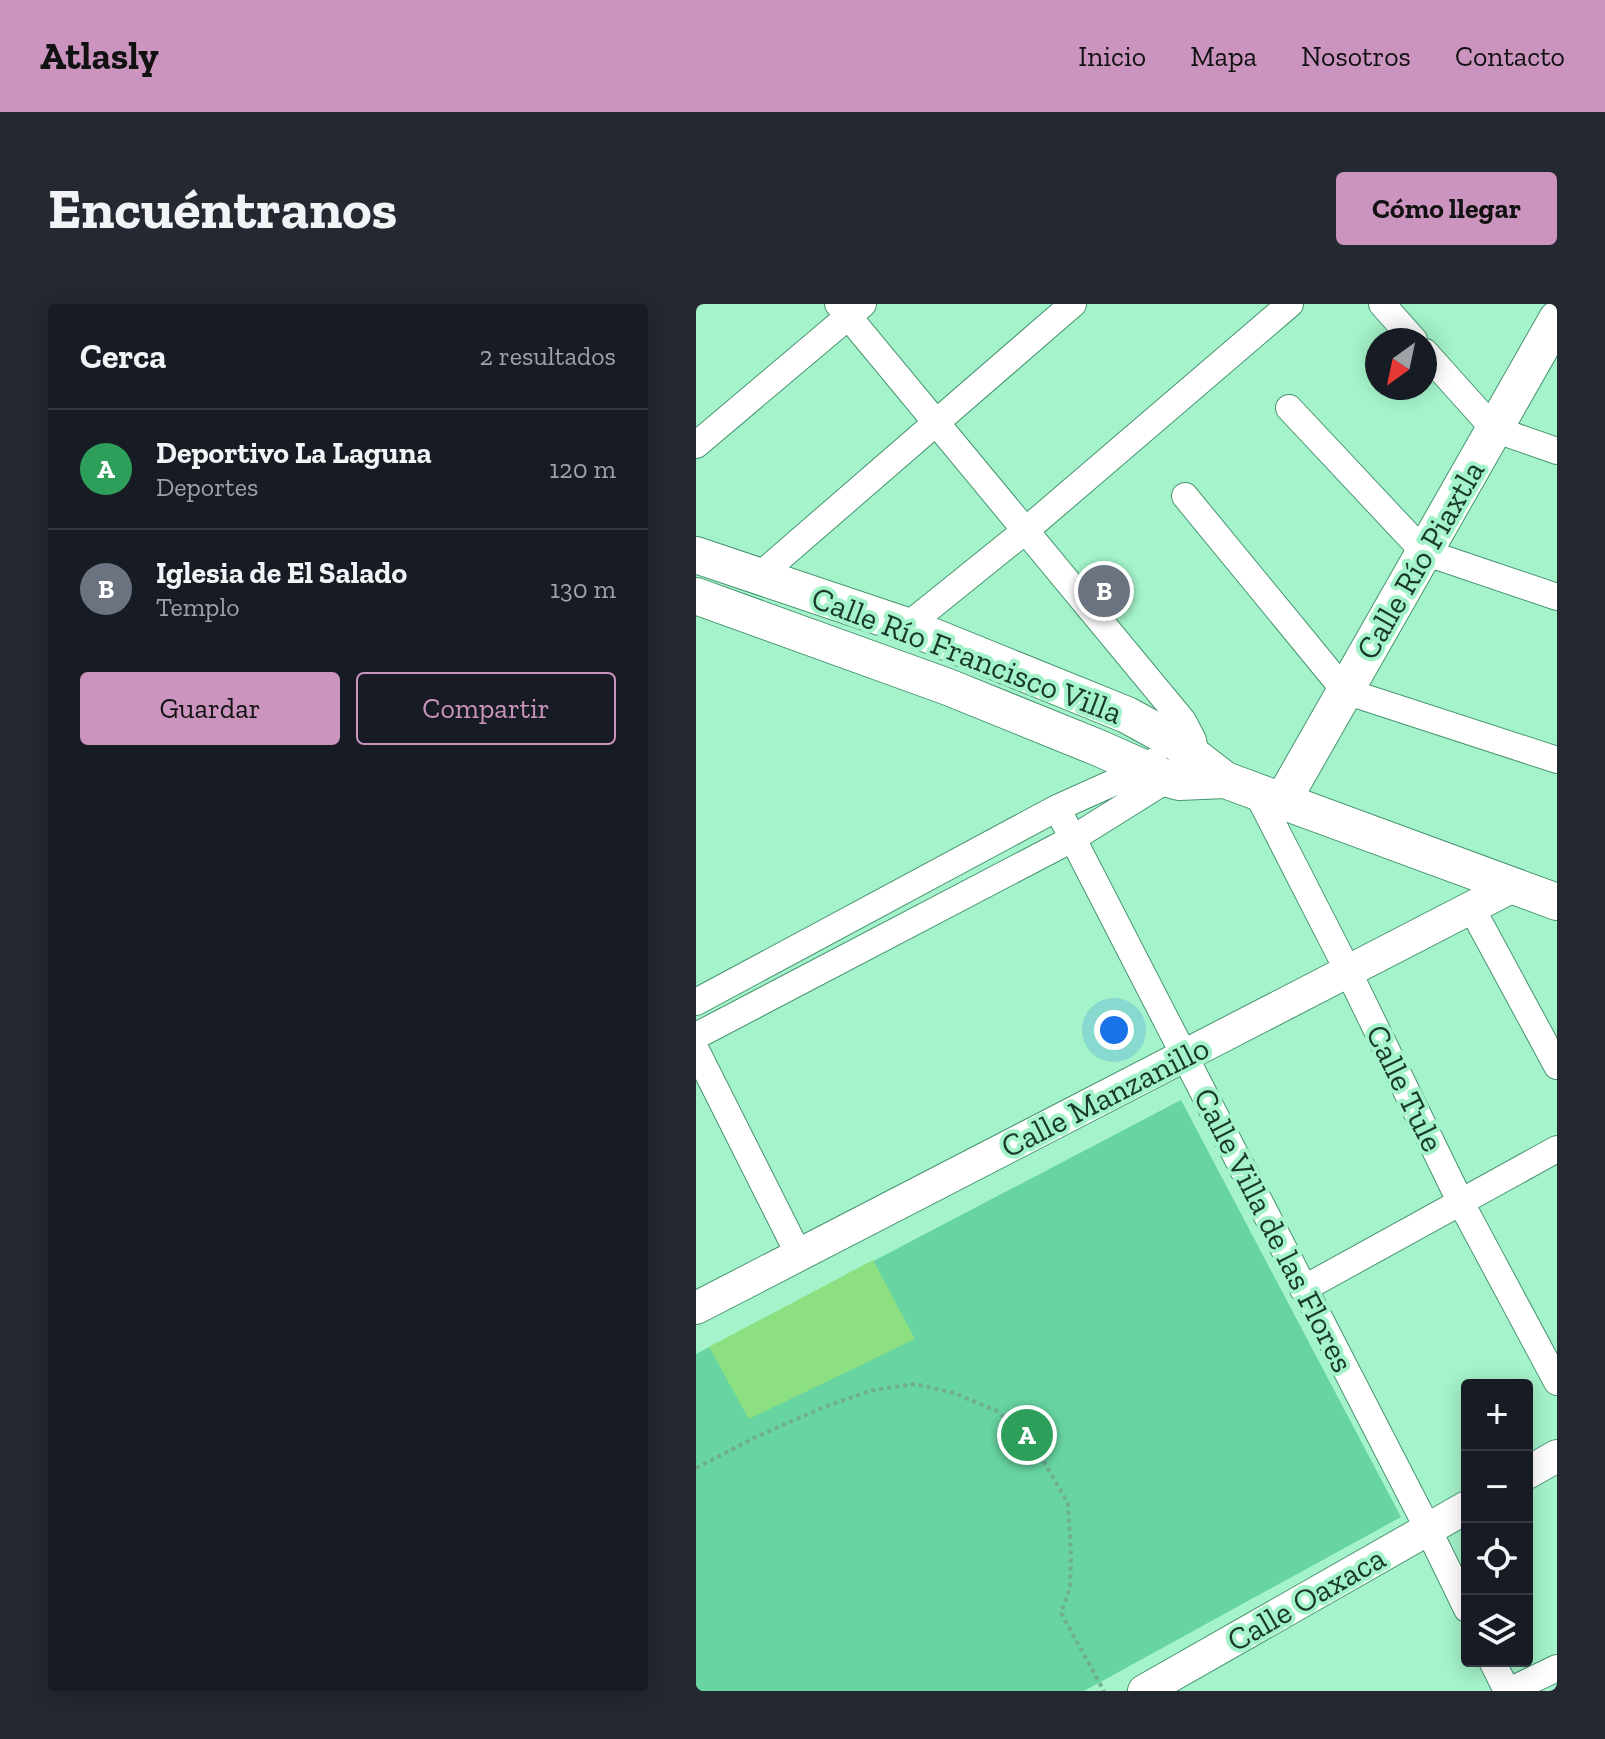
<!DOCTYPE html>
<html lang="es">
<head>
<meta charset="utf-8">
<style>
  :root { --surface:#171b24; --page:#242831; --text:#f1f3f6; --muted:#9ea1a6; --line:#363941; --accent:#ca94be }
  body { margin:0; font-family:"Zilla Slab",serif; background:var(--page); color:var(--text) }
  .controls { position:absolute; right:24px; bottom:24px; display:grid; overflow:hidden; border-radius:8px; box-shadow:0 4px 20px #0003 }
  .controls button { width:72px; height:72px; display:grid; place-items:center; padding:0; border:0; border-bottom:2px solid var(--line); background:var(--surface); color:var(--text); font:40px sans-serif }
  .compass { position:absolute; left:669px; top:24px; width:72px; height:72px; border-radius:50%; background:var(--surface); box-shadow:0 4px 20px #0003; rotate:213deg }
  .you { position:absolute; left:418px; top:726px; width:28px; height:28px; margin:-20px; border:6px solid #fff; border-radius:50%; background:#1a73e8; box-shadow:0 0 0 12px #1a73e833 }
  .badge { display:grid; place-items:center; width:52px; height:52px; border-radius:50%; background:var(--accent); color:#fff; font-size:26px; font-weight:700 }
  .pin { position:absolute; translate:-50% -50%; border:4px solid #fff; box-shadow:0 2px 8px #0006 }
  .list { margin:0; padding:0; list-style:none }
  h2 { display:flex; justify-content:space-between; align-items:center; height:104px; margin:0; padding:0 32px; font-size:34px }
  h2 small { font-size:26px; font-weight:400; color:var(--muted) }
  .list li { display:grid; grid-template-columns:52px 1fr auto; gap:24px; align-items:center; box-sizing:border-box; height:120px; padding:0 32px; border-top:2px solid var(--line) }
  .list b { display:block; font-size:30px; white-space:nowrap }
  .list p { margin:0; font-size:26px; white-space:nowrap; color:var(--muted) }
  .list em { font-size:26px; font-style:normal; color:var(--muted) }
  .actions { display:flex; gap:16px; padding:24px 32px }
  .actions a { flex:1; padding:18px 0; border:2px solid var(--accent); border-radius:8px; text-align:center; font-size:28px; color:var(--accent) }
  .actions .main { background:var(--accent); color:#111 }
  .icon { flex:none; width:44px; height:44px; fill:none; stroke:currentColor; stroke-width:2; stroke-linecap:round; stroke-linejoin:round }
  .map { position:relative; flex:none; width:861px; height:1387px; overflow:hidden; border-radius:8px }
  header { display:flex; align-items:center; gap:48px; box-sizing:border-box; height:112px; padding:0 40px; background:var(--accent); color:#111 }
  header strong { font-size:38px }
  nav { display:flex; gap:44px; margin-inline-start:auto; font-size:28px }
  .intro { display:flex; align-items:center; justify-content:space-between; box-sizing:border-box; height:192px; padding:0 48px }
  h1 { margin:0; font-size:56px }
  .button { padding:20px 36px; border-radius:8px; background:var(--accent); color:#111; font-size:28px; font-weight:700 }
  main { display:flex; gap:48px; padding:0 48px }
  aside { flex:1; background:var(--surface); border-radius:8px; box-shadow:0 4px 20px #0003 }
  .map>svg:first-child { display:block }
</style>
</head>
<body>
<header>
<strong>Atlasly</strong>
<nav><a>Inicio</a><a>Mapa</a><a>Nosotros</a><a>Contacto</a></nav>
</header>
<div class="intro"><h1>Encuéntranos</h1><a class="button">Cómo llegar</a></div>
<main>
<aside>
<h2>Cerca<small>2 resultados</small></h2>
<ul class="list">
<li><span class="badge" style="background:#2e9e5b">A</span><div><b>Deportivo La Laguna</b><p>Deportes</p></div><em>120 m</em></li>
<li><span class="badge" style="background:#6b7280">B</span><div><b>Iglesia de El Salado</b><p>Templo</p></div><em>130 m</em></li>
</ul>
<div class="actions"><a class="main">Guardar</a><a>Compartir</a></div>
</aside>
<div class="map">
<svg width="861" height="1387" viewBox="0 0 861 1387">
  <rect width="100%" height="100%" fill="#a4f3ca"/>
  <path fill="#67d4a1" d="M485 796 705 1213 388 1387H0V1050Z"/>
  <path fill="#8de081" d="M177 956 219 1035 53 1115 13 1043Z"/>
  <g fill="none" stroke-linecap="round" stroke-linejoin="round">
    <g stroke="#479571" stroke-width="28">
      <path id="minor" d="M686 0 718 36
        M729 48 798 125 861 147
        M593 104 728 248 861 293
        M0 141 167 0
        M489 192 649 387 861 456
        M63 272 377 0
        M211 322 329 227 594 0
        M560 487 652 667 764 897 861 1078
        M361 504 732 1225 771 1305
        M775 603 861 762
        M0 698 361 504 448 465 458 457
        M0 732 376 535 472 475 500 453 497 436 487 417 142 0
        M0 746 103 951
        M607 985 861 845
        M796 1357 811 1387
        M813 1387 861 1364"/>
    </g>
    <g stroke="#479571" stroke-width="34">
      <path id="tertiary" d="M0 1004 817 582
        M831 1169 861 1152
        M448 1387 771 1203"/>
    </g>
    <g stroke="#479571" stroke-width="38">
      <path id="secondary" d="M0 251 211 322 431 411 480 438 529 476
        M0 292 252 383 405 445 472 475 483 478 529 476 861 598
        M587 496 861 15"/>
    </g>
    <path stroke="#70ae8e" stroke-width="4" stroke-dasharray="4 4" stroke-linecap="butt" d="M0 1164 62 1132 128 1103 177 1086 219 1080 258 1089 301 1107 337 1139 372 1199 375 1250 374 1284 365 1309 408 1387"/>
    <use href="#minor" stroke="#fff" stroke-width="26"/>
    <use href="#tertiary" stroke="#fff" stroke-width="32"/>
    <use href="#secondary" stroke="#fff" stroke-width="36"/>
  </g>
  <g text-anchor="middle" stroke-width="8" stroke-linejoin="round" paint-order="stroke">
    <g font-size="32" fill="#193a2a" stroke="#a4f3ca">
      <text transform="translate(724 256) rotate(-60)" y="11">Calle Río Piaxtla</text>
      <text transform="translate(271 351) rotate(21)" y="11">Calle Río Francisco Villa</text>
      <text transform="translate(709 784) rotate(64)" y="11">Calle Tule</text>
      <text transform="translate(409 793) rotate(-27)" y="11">Calle Manzanillo</text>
      <text transform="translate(578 926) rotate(63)" y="11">Calle Villa de las Flores</text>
      <text transform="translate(610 1295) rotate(-30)" y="11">Calle Oaxaca</text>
    </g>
  </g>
</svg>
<div class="controls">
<button>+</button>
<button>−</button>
<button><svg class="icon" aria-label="locate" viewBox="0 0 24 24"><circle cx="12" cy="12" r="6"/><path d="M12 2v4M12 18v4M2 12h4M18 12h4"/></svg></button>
<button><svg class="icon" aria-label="layers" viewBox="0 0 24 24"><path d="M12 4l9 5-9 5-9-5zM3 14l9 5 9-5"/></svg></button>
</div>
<svg class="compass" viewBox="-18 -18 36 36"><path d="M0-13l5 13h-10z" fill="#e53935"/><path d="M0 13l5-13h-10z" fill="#9ea1a6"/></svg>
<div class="you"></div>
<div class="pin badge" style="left:331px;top:1131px;background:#2e9e5b">A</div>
<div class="pin badge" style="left:408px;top:287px;background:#6b7280">B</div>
</div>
</main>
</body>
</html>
